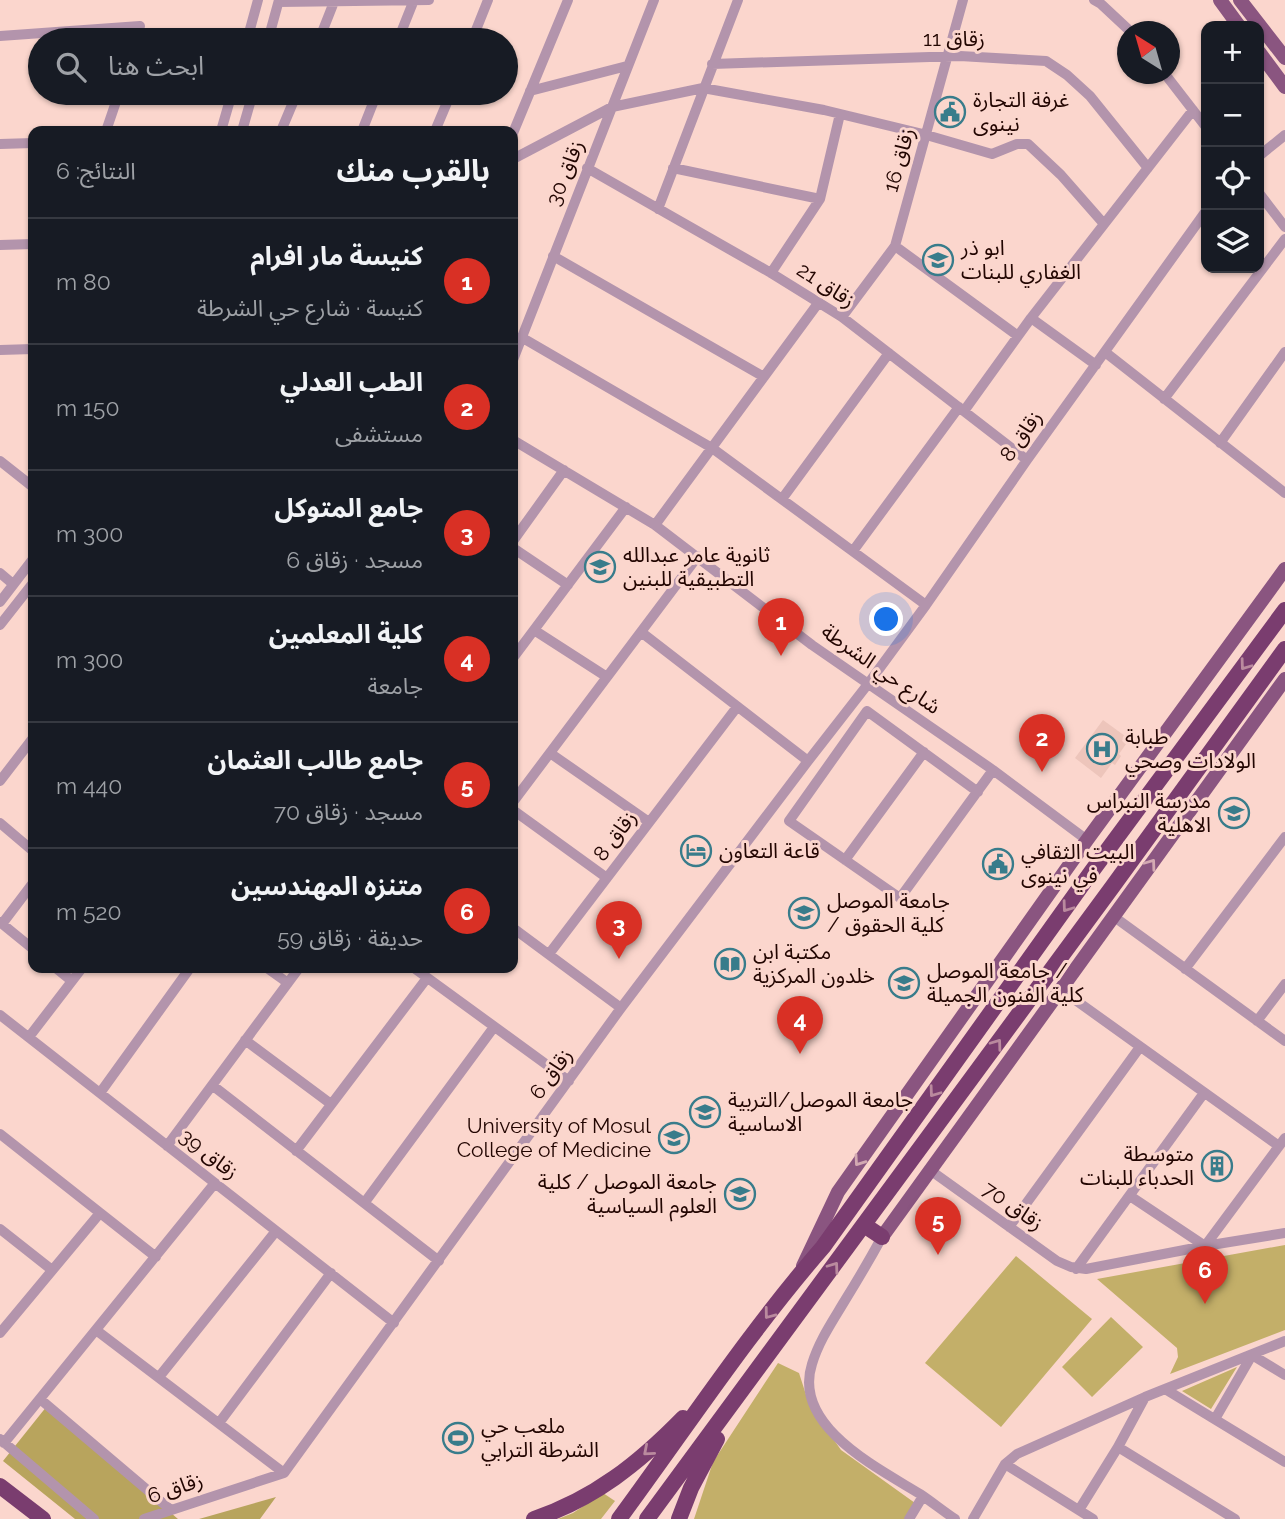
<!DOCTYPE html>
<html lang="ar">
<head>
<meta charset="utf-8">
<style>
  :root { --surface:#171b24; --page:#20242c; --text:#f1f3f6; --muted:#9ea1a6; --line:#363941; --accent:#d93025 }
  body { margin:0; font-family:Raleway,"Noto Sans Arabic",sans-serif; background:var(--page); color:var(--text); direction:rtl }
  .controls { position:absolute; right:21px; top:21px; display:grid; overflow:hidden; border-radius:14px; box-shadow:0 2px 5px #0004 }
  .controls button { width:63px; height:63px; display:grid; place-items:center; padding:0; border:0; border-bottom:2px solid var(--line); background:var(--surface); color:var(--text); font:35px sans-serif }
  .compass { position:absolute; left:1117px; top:21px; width:63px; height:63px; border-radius:50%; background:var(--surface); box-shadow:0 2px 5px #0004; rotate:323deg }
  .you { position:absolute; left:887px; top:620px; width:24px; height:24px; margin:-18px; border:5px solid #fff; border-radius:50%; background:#1a73e8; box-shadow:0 0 0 10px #1a73e833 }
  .badge { display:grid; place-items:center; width:46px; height:46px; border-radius:50%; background:var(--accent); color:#fff; font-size:23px; font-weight:700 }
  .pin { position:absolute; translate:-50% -58px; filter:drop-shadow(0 2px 4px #0008) }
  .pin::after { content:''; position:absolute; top:37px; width:24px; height:21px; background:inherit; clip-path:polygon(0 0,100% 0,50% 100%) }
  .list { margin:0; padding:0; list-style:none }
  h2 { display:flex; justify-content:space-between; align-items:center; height:91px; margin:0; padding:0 28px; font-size:30px }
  h2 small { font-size:23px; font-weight:400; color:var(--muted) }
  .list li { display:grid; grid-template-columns:46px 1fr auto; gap:21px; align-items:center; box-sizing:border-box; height:126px; padding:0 28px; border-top:2px solid var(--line) }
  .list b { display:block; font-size:26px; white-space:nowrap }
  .list p { margin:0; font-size:23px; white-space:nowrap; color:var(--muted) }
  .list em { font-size:23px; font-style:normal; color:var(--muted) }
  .icon { flex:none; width:38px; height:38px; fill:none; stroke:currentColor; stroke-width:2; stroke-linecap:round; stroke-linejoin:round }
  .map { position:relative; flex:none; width:1285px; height:1519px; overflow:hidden; direction:ltr }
  .search { position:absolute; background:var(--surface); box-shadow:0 2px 5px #0004; left:28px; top:28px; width:490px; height:77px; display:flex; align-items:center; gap:18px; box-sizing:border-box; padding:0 24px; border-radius:38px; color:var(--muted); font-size:26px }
  .panel { position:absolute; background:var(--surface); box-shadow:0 2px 5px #0004; left:28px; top:126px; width:490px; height:847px; border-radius:14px; direction:rtl }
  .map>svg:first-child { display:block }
</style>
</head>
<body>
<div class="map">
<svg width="1285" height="1519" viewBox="0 0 1285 1519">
  <rect width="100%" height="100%" fill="#fbd6cd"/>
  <path fill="#edc5bb" d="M1103 720 1125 736 1122 741 1126 744 1119 754 1121 756 1115 765 1112 763 1101 778 1075 758Z"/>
  <path fill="#c3af69" d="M1285 1245V1330L1170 1374 1178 1357 1177 1348 1097 1279Z
    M1016 1256 1092 1319 1001 1427 925 1363Z
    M1111 1317 1143 1347 1092 1397 1062 1367Z
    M778 1363 799 1373 809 1404 841 1450 915 1503 905 1519H694L713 1462Z
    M1237 1367 1211 1409 1182 1391Z
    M603 1493 615 1501 601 1519H558L573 1513Z"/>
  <path fill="#b8a45d" d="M47 1406 178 1519H75L3 1461Z
    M276 1497 260 1519H199Z"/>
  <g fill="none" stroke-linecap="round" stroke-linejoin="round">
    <path stroke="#b394ac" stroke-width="10" d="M1094 0 1101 4 1131 32
      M279 2 429 0
      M0 36 140 26 136 40
      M247 40 258 0
      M268 40 279 0
      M319 40 334 2
      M398 40 414 0
      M472 40 488 0
      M712 64 960 56 1046 61 1067 75 1090 96 1148 168
      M1165 74 1206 127
      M530 91 627 66
      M106 131 119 93
      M221 131 232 93
      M242 131 253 93
      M281 131 297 93
      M362 131 377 93
      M435 131 451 93
      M513 133 568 0
      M0 144 33 143
      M1259 156 1285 135
      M513 159 612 107 703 88 824 110 923 134 992 154 1017 144H1028L1061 175 1104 224
      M587 168 771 273 842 317 1027 460
      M673 168 820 199
      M1259 193 1285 227
      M658 209 738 0
      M0 245 33 244
      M895 246 1018 336
      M553 256 764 377
      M771 273 820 199 840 114
      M842 317 895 246 963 0
      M1031 318 1096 365
      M521 337 712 448 926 605
      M0 350 33 349
      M1105 352 1285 493
      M513 360 654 0
      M1164 399 1285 239
      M964 411 1031 318 1193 110
      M513 440 655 525 812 645 993 770 1087 840
      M1220 443 1285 352
      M0 461 33 487
      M782 499 889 353
      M655 525 819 302
      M513 541 564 470
      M513 548 568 585
      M853 551 959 407
      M0 573 13 584
      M0 602 33 559
      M0 625 33 583
      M534 630 607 677
      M641 632 808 761
      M513 658 626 507
      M550 753 649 822
      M0 781 33 738
      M978 792 867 711 789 821 900 898 993 770
      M513 802 698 556
      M513 810 607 878
      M0 823 33 851
      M845 860 924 752
      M1113 916 1285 1041
      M0 922 33 949
      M2 924 33 883
      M513 928 621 1008
      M549 954 737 707
      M56 968 72 981
      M267 968 288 983
      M414 968 569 1081
      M1185 969 1285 837
      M1060 989 1279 1146
      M0 1015 394 1323
      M1257 1021 1285 984
      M29 1037 82 968
      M245 1040 331 1104
      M212 1085 439 1261
      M100 1093 190 968
      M0 1134 156 1257
      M167 1146 299 968
      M296 1151 427 978
      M930 1170 1057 1261 1071 1267 1086 1269 1205 1246 1285 1233
      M1130 1196 1205 1246 1285 1138
      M365 1202 494 1027
      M1009 1227 1140 1047
      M0 1229 52 1270
      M882 1237C870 1259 857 1281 844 1302 832 1322 819 1341 812 1364 792 1426 878 1468 920 1494 932 1502 943 1511 955 1519
      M1076 1269 1204 1093
      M96 1330 284 1473
      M0 1333 100 1213
      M159 1377 276 1231
      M1165 1389 1285 1462
      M40 1399 171 1510
      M1215 1419 1252 1355 1285 1375
      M219 1423 331 1273
      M0 1439 94 1519
      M4 1443 215 1183
      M1118 1447 1235 1519
      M1005 1464 1093 1519
      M1079 1510 1118 1447 1145 1397
      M144 1519 284 1473 621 1008 808 761 868 684 926 605 1027 460 1206 211
      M909 1519 923 1496
      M973 1519 1005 1464 1017 1454 1145 1397 1285 1341"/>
    <path stroke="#8a5580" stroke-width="14" d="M1220 0 1239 26
      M1240 0 1285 58
      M1259 52 1285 87
      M882 1237 1285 679
      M803 1266 838 1192 1087 840 1285 569"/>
    <path stroke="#7a3d6f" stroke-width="16" d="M864 1225 882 1237
      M0 1486 43 1519
      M534 1519C594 1499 639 1463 683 1418
      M619 1519C686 1428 749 1332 823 1247L1092 871 1285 610
      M647 1519 1113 886 1285 649
      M679 1519 691 1488 717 1439"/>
  </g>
  <defs><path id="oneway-chevron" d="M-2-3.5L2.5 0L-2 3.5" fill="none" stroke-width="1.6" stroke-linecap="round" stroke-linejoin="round" transform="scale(1.75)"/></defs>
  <g stroke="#ba8a9e">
    <use href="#oneway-chevron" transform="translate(1245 665) rotate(126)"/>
    <use href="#oneway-chevron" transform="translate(1067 907) rotate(126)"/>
    <use href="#oneway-chevron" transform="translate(997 1044) rotate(-54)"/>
    <use href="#oneway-chevron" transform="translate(934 1092) rotate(126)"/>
    <use href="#oneway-chevron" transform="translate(834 1267) rotate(-54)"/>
    <use href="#oneway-chevron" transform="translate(769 1314) rotate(127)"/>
    <use href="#oneway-chevron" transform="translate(648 1451) rotate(139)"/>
  </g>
  <g stroke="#d3a9b2">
    <use href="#oneway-chevron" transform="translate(1151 864) rotate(-54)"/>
    <use href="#oneway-chevron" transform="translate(859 1161) rotate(125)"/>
  </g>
  <defs>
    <g id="civic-ring" transform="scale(1.575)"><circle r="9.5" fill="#fbd6cd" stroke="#387c8b" stroke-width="1.5"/><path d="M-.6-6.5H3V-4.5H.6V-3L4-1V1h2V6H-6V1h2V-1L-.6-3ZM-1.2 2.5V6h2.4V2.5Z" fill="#387c8b"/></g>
    <g id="school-ring" transform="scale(1.575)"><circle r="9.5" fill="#fbd6cd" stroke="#387c8b" stroke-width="1.5"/><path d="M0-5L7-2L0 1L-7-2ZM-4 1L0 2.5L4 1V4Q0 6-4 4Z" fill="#387c8b"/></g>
    <g id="hospital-ring" transform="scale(1.575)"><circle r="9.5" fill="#fbd6cd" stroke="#387c8b" stroke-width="1.5"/><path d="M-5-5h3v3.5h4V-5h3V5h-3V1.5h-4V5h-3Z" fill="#387c8b"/></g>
    <g id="hotel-ring" transform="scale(1.575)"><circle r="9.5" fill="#fbd6cd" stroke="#387c8b" stroke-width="1.5"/><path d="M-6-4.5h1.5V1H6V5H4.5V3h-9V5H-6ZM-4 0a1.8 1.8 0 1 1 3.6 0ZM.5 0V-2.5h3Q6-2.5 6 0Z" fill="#387c8b"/></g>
    <g id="university-ring" transform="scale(1.575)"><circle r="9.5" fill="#fbd6cd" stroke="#387c8b" stroke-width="1.5"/><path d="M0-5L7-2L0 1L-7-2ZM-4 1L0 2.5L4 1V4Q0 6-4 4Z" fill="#387c8b"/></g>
    <g id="library-ring" transform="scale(1.575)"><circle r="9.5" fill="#fbd6cd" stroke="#387c8b" stroke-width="1.5"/><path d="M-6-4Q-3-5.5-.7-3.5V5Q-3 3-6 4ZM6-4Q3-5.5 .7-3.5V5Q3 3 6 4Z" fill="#387c8b"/></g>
    <g id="building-ring" transform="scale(1.575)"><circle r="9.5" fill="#fbd6cd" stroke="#387c8b" stroke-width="1.5"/><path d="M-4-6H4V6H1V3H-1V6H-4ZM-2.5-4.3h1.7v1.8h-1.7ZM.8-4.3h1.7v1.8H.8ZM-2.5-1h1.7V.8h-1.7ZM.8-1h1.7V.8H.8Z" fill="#387c8b"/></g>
    <g id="stadium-ring" transform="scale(1.575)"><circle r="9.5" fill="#fbd6cd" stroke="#387c8b" stroke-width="1.5"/><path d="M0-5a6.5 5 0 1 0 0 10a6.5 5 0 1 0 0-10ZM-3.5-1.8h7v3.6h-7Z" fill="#387c8b"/></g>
  </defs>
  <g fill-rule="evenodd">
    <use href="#civic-ring" x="950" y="112"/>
    <use href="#school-ring" x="938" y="260"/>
    <use href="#school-ring" x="600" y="567"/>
    <use href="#hospital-ring" x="1102" y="749"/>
    <use href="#school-ring" x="1234" y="813"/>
    <use href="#hotel-ring" x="696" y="851"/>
    <use href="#civic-ring" x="998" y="864"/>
    <use href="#university-ring" x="804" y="913"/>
    <use href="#library-ring" x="730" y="964"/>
    <use href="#university-ring" x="904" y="983"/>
    <use href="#university-ring" x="705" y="1112"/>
    <use href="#university-ring" x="674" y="1138"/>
    <use href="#building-ring" x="1217" y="1166"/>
    <use href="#university-ring" x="740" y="1194"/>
    <use href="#stadium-ring" x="458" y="1438"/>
  </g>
  <g text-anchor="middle" stroke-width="6" stroke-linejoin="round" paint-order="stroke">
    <g font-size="21" fill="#220501" stroke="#fbd6cd">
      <text x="954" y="46">زقاق 11</text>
      <text transform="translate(899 160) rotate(-74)" y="7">زقاق 16</text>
      <text transform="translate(565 173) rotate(-68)" y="7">زقاق 30</text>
      <text transform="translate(826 285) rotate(33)" y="7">زقاق 21</text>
      <text transform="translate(1021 436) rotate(-55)" y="7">زقاق 8</text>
      <text transform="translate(881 669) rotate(35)" y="7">شارع حي الشرطة</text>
      <text transform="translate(615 836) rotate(-53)" y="7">زقاق 8</text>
      <text transform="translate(551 1074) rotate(-54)" y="7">زقاق 6</text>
      <text transform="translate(209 1154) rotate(38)" y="7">زقاق 39</text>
      <text transform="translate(1013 1206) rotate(35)" y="7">زقاق 70</text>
      <text transform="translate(175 1488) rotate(-18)" y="7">زقاق 6</text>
    </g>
    <g font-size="21" fill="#220501" stroke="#fbd6cd" text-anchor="start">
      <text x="973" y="107">غرفة التجارة<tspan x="973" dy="24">نينوى</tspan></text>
      <text x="961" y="255">ابو ذر<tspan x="961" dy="24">الغفاري للبنات</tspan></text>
      <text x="623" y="562">ثانوية عامر عبدالله<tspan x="623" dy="24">التطبيقية للبنين</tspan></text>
      <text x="1125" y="744">طبابة<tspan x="1125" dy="24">الولادات وصحي</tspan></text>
      <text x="1211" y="808" text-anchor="end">مدرسة النبراس<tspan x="1211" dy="24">الاهلية</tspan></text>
      <text x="719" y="858">قاعة التعاون</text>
      <text x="1021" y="859">البيت الثقافي<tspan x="1021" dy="24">في نينوى</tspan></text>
      <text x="827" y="908">جامعة الموصل<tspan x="827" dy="24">/ كلية الحقوق</tspan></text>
      <text x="753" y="959">مكتبة ابن<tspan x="753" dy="24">خلدون المركزية</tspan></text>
      <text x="927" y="978">جامعة الموصل /<tspan x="927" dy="24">كلية الفنون الجميلة</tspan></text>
      <text x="728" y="1107">جامعة الموصل/التربية<tspan x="728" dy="24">الاساسية</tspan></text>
      <text x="651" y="1133" text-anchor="end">University of Mosul<tspan x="651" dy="24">College of Medicine</tspan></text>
      <text x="1194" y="1161" text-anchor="end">متوسطة<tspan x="1194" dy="24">الحدباء للبنات</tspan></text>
      <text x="717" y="1189" text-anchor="end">جامعة الموصل / كلية<tspan x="717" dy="24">العلوم السياسية</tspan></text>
      <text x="481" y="1433">ملعب حي<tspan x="481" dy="24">الشرطة الترابي</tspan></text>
    </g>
  </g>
</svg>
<div class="controls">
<button>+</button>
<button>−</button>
<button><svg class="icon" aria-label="locate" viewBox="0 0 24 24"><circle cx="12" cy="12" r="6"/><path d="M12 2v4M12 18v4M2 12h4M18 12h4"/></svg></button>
<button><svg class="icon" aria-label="layers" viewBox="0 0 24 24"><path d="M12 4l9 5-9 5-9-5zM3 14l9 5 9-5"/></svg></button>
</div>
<svg class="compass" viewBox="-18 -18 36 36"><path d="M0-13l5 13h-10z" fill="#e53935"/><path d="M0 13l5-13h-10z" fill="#9ea1a6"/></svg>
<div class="you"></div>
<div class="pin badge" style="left:781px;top:656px">1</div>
<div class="pin badge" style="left:1042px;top:772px">2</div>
<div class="pin badge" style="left:619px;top:959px">3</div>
<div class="pin badge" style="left:800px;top:1054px">4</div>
<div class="pin badge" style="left:938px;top:1255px">5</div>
<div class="pin badge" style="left:1205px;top:1304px">6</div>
<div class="search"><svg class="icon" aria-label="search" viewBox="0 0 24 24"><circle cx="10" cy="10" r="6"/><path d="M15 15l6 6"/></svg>ابحث هنا</div>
<section class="panel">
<h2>بالقرب منك<small>النتائج: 6</small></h2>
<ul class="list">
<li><span class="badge">1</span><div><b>كنيسة مار افرام</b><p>كنيسة · شارع حي الشرطة</p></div><em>80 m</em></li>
<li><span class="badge">2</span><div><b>الطب العدلي</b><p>مستشفى</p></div><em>150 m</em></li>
<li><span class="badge">3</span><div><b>جامع المتوكل</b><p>مسجد · زقاق 6</p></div><em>300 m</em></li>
<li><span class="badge">4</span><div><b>كلية المعلمين</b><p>جامعة</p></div><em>300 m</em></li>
<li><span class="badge">5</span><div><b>جامع طالب العثمان</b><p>مسجد · زقاق 70</p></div><em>440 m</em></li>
<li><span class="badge">6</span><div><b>متنزه المهندسين</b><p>حديقة · زقاق 59</p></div><em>520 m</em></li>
</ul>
</section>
</div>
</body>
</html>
